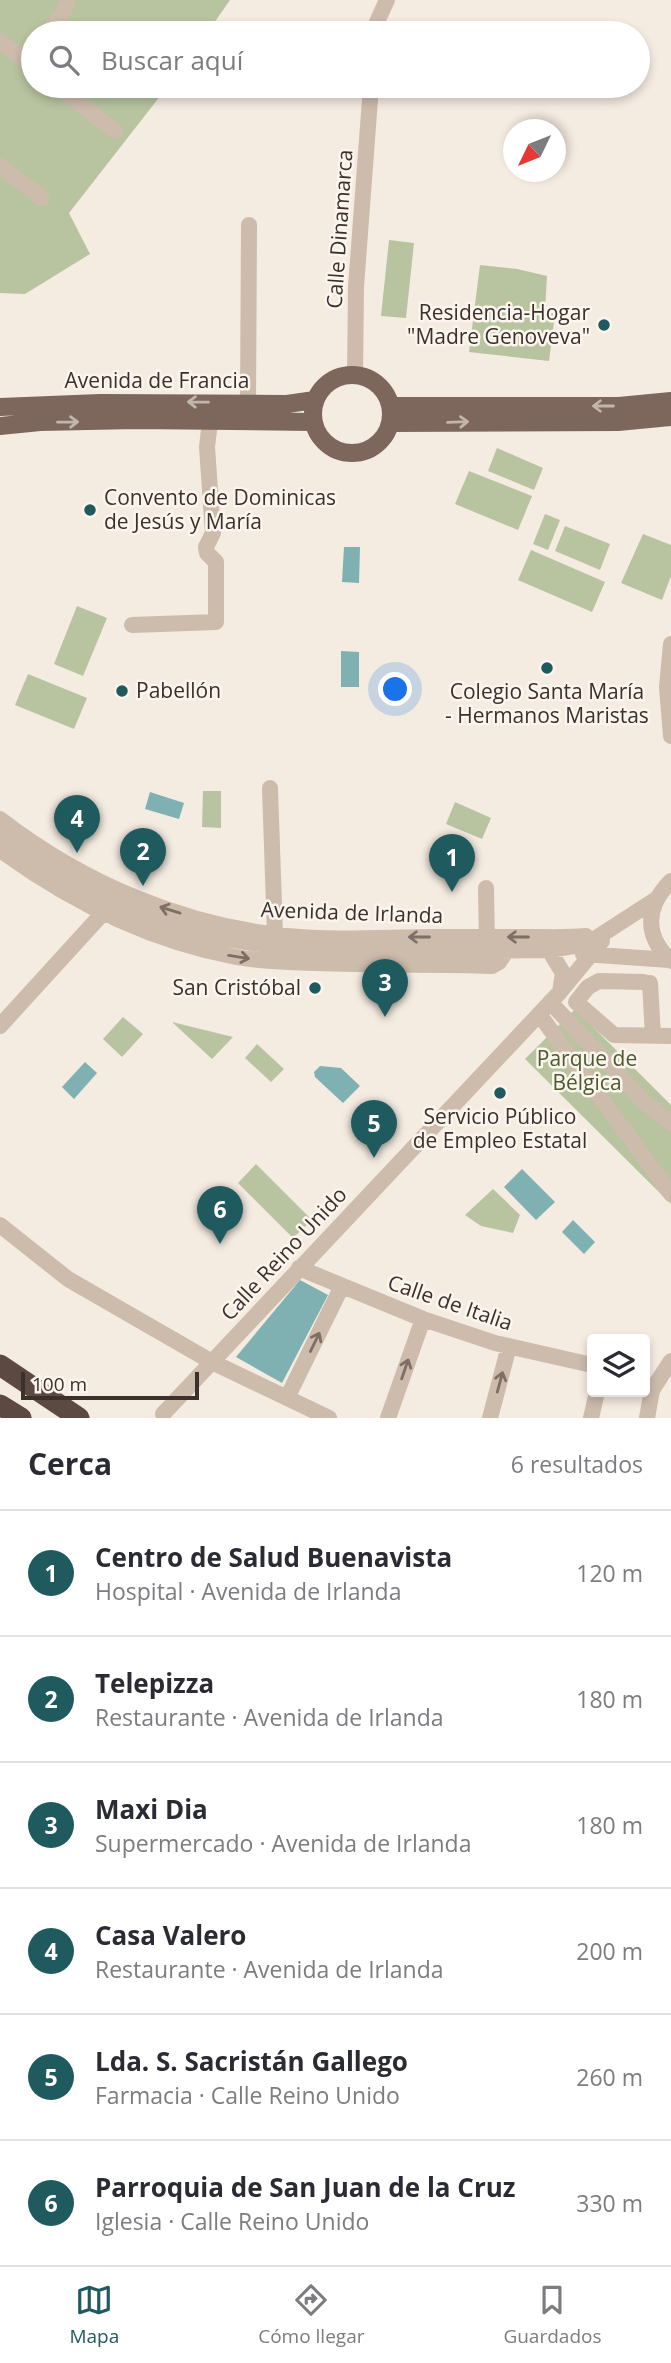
<!DOCTYPE html>
<html lang="es">
<head>
<meta charset="utf-8">
<style>
  :root { --surface:#fff; --page:#f2f2f3; --text:#2b2b33; --muted:#7c7c81; --line:#e1e1e2; --accent:#1f5a5e }
  body { margin:0; font-family:"Open Sans",sans-serif; background:var(--page); color:var(--text) }
  .controls { position:absolute; right:21px; bottom:21px; display:grid; overflow:hidden; border-radius:7px; box-shadow:0 4px 10px #0003 }
  .controls button { width:63px; height:63px; display:grid; place-items:center; padding:0; border:0; border-bottom:2px solid var(--line); background:var(--surface); color:var(--text); font:35px sans-serif }
  .compass { position:absolute; left:503px; top:119px; width:63px; height:63px; border-radius:50%; background:var(--surface); box-shadow:0 4px 10px #0003; rotate:227deg }
  .scale { position:absolute; left:21px; bottom:18px; width:178px; box-sizing:border-box; padding-left:7px; border:4px solid #3b302b; border-top:0; font-size:19px; line-height:24px; white-space:nowrap; color:#3b302b; -webkit-text-stroke:5px #fbf5ee; paint-order:stroke }
  .you { position:absolute; left:396px; top:690px; width:24px; height:24px; margin:-18px; border:5px solid #fff; border-radius:50%; background:#1a73e8; box-shadow:0 0 0 10px #1a73e833 }
  .badge { display:grid; place-items:center; width:46px; height:46px; border-radius:50%; background:var(--accent); color:#fff; font-size:23px; font-weight:700 }
  .pin { position:absolute; translate:-50% -58px; filter:drop-shadow(0 2px 4px #0008) }
  .pin::after { content:''; position:absolute; top:37px; width:24px; height:21px; background:inherit; clip-path:polygon(0 0,100% 0,50% 100%) }
  .list { margin:0; padding:0; list-style:none }
  h2 { display:flex; justify-content:space-between; align-items:center; height:91px; margin:0; padding:0 28px; font-size:30px }
  h2 small { font-size:23px; font-weight:400; color:var(--muted) }
  .list li { display:grid; grid-template-columns:46px 1fr auto; gap:21px; align-items:center; box-sizing:border-box; height:126px; padding:0 28px; border-top:2px solid var(--line) }
  .list b { display:block; font-size:26px; white-space:nowrap }
  .list p { margin:0; font-size:23px; white-space:nowrap; color:var(--muted) }
  .list em { font-size:23px; font-style:normal; color:var(--muted) }
  .icon { flex:none; width:38px; height:38px; fill:none; stroke:currentColor; stroke-width:2; stroke-linecap:round; stroke-linejoin:round }
  .map { position:relative; flex:none; width:671px; height:1418px; overflow:hidden }
  .search { position:absolute; background:var(--surface); box-shadow:0 4px 10px #0003; left:21px; right:21px; top:21px; height:77px; display:flex; align-items:center; gap:18px; box-sizing:border-box; padding:0 24px; border-radius:38px; color:var(--muted); font-size:26px }
  .sheet { height:847px; background:var(--surface) }
  nav { display:flex; justify-content:space-around; align-items:center; box-sizing:border-box; height:98px; border-top:2px solid var(--line); background:var(--surface); font-size:19px; color:var(--muted) }
  nav a { display:grid; justify-items:center; gap:4px }
  nav .on { color:var(--accent) }
  .map>svg:first-child { display:block }
</style>
</head>
<body>
<div class="map">
<svg width="671" height="1418" viewBox="0 0 671 1418">
  <rect width="100%" height="100%" fill="#f4ebe1"/>
  <path fill="#b8c4a0" d="M0 0H230L207 33H33V86H168L69 213 90 254 25 294 0 293Z
    M389 240 414 243 406 318 381 316Z
    M480 265 517 269 547 276 545 311 555 314 549 361 469 352Z
    M497 448 543 468 534 490 488 471Z
    M469 471 532 496 518 530 455 504Z
    M545 514 560 520 548 550 533 544Z
    M565 526 610 544 600 570 555 551Z
    M643 534 671 545V576L662 600 621 583Z
    M531 550 605 582 592 612 518 580Z
    M77 606 107 618 83 676 54 664Z
    M28 674 87 698 74 729 15 705Z
    M203 791H221V828L202 827Z
    M455 802 491 818 482 839 446 824Z
    M575 1009 671 1105V1204L525 1059Z
    M123 1017 143 1034 122 1057 103 1039Z
    M172 1022 233 1037 212 1059Z
    M257 1044 284 1069 271 1082 245 1058Z
    M256 1164 312 1220 293 1238 238 1183Z
    M493 1189 520 1215 513 1233 481 1226 465 1215Z"/>
  <path fill="#7fb0b2" d="M344 547H360L359 583 342 582Z
    M341 651 359 652V687H341Z
    M150 792 184 803 179 819 145 809Z
    M85 1062 97 1073 74 1099 62 1087Z
    M320 1066 341 1068 360 1086 343 1103 315 1077 314 1072Z
    M522 1169 555 1202 536 1220 504 1187Z
    M573 1220 595 1242 584 1254 562 1232Z
    M300 1280 328 1295 282 1383 236 1357Z"/>
  <g fill="none" stroke-linecap="round" stroke-linejoin="round">
    <path stroke="#cdbbac" stroke-width="16" d="M49 33 65 9 68 0
      M376 33 377 22 387 0
      M0 41 33 67
      M57 86 115 131
      M0 166 42 198
      M355 375 356 287 371 86
      M248 403 249 225
      M132 625 216 622V562L207 553 206 547 213 533 207 447 210 421
      M671 644 667 687 671 736
      M270 788 275 935
      M0 819C83 883 183 926 288 936 337 941 388 937 437 937 467 937 497 937 528 937 547 937 567 938 586 936
      M0 835C39 862 79 890 123 908 258 965 407 951 549 950L587 944 655 900
      M0 850C70 901 150 941 236 957 262 962 290 962 316 963 375 965 433 964 492 966L499 962 507 950
      M671 881C645 907 644 936 671 961
      M486 888 487 944
      M549 950 563 973 560 992
      M583 954 670 960
      M644 982 599 981 588 987 576 1002 614 1035 671 1036
      M650 983 653 1036
      M550 1002 644 1102 671 1123
      M539 1014 671 1194
      M0 1026 103 913
      M0 1225 68 1279 212 1362 329 1418
      M299 1268 423 1319 495 1343 592 1365
      M287 1398 342 1286
      M163 1414 560 992 602 941
      M388 1418 423 1319
      M490 1418 509 1346
      M591 1418 597 1392
      M647 1418 652 1390 671 1361"/>
    <path stroke="#7d675c" stroke-width="18" d="M313 414a39 39 0 1 1 78 0a39 39 0 1 1-78 0Z
      M390 406H619L671 401
      M0 407 100 403 287 404 315 400
      M390 423 618 422 671 417
      M0 426 40 422 136 420 313 422"/>
    <path stroke="#5c4a42" stroke-width="21" d="M0 1365 79 1418
      M0 1405 21 1418"/>
  </g>
  <defs><path id="oneway-shaft" d="M-6 0H5M1.5-3L5.5 0L1.5 3" fill="none" stroke-width="1.6" stroke-linecap="round" stroke-linejoin="round" transform="scale(1.75)"/></defs>
  <g stroke="#c2b5ac">
    <use href="#oneway-shaft" transform="translate(198 402) rotate(-179)"/>
    <use href="#oneway-shaft" transform="translate(603 406) rotate(-180)"/>
    <use href="#oneway-shaft" transform="translate(68 422) rotate(-1)"/>
    <use href="#oneway-shaft" transform="translate(458 422) rotate(-2)"/>
  </g>
  <g stroke="#7d6f65">
    <use href="#oneway-shaft" transform="translate(170 910) rotate(-163)"/>
    <use href="#oneway-shaft" transform="translate(419 937) rotate(-180)"/>
    <use href="#oneway-shaft" transform="translate(518 937) rotate(-180)"/>
    <use href="#oneway-shaft" transform="translate(239 957) rotate(9)"/>
    <use href="#oneway-shaft" transform="translate(315 1342) rotate(-64)"/>
    <use href="#oneway-shaft" transform="translate(405 1369) rotate(-71)"/>
    <use href="#oneway-shaft" transform="translate(500 1382) rotate(-75)"/>
  </g>
  <g fill="#1f5a5e" stroke="#fbf5ee" stroke-width="2.5">
    <circle cx="604" cy="325" r="7"/>
    <circle cx="90" cy="510" r="7"/>
    <circle cx="547" cy="668" r="7"/>
    <circle cx="122" cy="691" r="7"/>
    <circle cx="315" cy="988" r="7"/>
    <circle cx="500" cy="1093" r="7"/>
  </g>
  <g text-anchor="middle" stroke-width="5" stroke-linejoin="round" paint-order="stroke">
    <g font-size="21" fill="#3b302b" stroke="#fbf5ee">
      <text transform="translate(340 229) rotate(-86)" y="7">Calle Dinamarca</text>
      <text x="157" y="388">Avenida de Francia</text>
      <text transform="translate(352 913) rotate(2)" y="7">Avenida de Irlanda</text>
      <text transform="translate(284 1254) rotate(-47)" y="7">Calle Reino Unido</text>
      <text transform="translate(450 1303) rotate(19)" y="7">Calle de Italia</text>
    </g>
    <g font-size="21" fill="#3b302b" stroke="#fbf5ee" text-anchor="end">
      <text x="590" y="320">Residencia-Hogar<tspan x="590" dy="24">"Madre Genoveva"</tspan></text>
      <text x="104" y="505" text-anchor="start">Convento de Dominicas<tspan x="104" dy="24">de Jesús y María</tspan></text>
      <text x="136" y="698" text-anchor="start">Pabellón</text>
      <text x="547" y="699" text-anchor="middle">Colegio Santa María<tspan x="547" dy="24">- Hermanos Maristas</tspan></text>
      <text x="301" y="995">San Cristóbal</text>
      <text x="500" y="1124" text-anchor="middle">Servicio Público<tspan x="500" dy="24">de Empleo Estatal</tspan></text>
    </g>
    <g font-size="21" fill="#4a5a2e" stroke="#fbf5ee">
      <text x="587" y="1066">Parque de<tspan x="587" dy="24">Bélgica</tspan></text>
    </g>
  </g>
</svg>
<div class="controls">
<button><svg class="icon" aria-label="layers" viewBox="0 0 24 24"><path d="M12 4l9 5-9 5-9-5zM3 14l9 5 9-5"/></svg></button>
</div>
<svg class="compass" viewBox="-18 -18 36 36"><path d="M0-13l5 13h-10z" fill="#e53935"/><path d="M0 13l5-13h-10z" fill="#7c7c81"/></svg>
<div class="scale">100 m</div>
<div class="you"></div>
<div class="pin badge" style="left:452px;top:892px">1</div>
<div class="pin badge" style="left:143px;top:886px">2</div>
<div class="pin badge" style="left:385px;top:1017px">3</div>
<div class="pin badge" style="left:77px;top:853px">4</div>
<div class="pin badge" style="left:374px;top:1158px">5</div>
<div class="pin badge" style="left:220px;top:1244px">6</div>
<div class="search"><svg class="icon" aria-label="search" viewBox="0 0 24 24"><circle cx="10" cy="10" r="6"/><path d="M15 15l6 6"/></svg>Buscar aquí</div>
</div>
<section class="sheet">
<h2>Cerca<small>6 resultados</small></h2>
<ul class="list">
<li><span class="badge">1</span><div><b>Centro de Salud Buenavista</b><p>Hospital · Avenida de Irlanda</p></div><em>120 m</em></li>
<li><span class="badge">2</span><div><b>Telepizza</b><p>Restaurante · Avenida de Irlanda</p></div><em>180 m</em></li>
<li><span class="badge">3</span><div><b>Maxi Dia</b><p>Supermercado · Avenida de Irlanda</p></div><em>180 m</em></li>
<li><span class="badge">4</span><div><b>Casa Valero</b><p>Restaurante · Avenida de Irlanda</p></div><em>200 m</em></li>
<li><span class="badge">5</span><div><b>Lda. S. Sacristán Gallego</b><p>Farmacia · Calle Reino Unido</p></div><em>260 m</em></li>
<li><span class="badge">6</span><div><b>Parroquia de San Juan de la Cruz</b><p>Iglesia · Calle Reino Unido</p></div><em>330 m</em></li>
</ul>
</section>
<nav>
<a class="on"><svg class="icon" aria-label="map" viewBox="0 0 24 24"><path d="M3 6l6-2 6 2 6-2v14l-6 2-6-2-6 2zM9 4v14M15 6v14"/></svg>Mapa</a>
<a><svg class="icon" aria-label="directions" viewBox="0 0 24 24"><path d="M12 3l9 9-9 9-9-9zM9 14v-3h6M13 9l2 2-2 2"/></svg>Cómo llegar</a>
<a><svg class="icon" aria-label="saved" viewBox="0 0 24 24"><path d="M7 4h10v16l-5-4-5 4z"/></svg>Guardados</a>
</nav>
</body>
</html>
